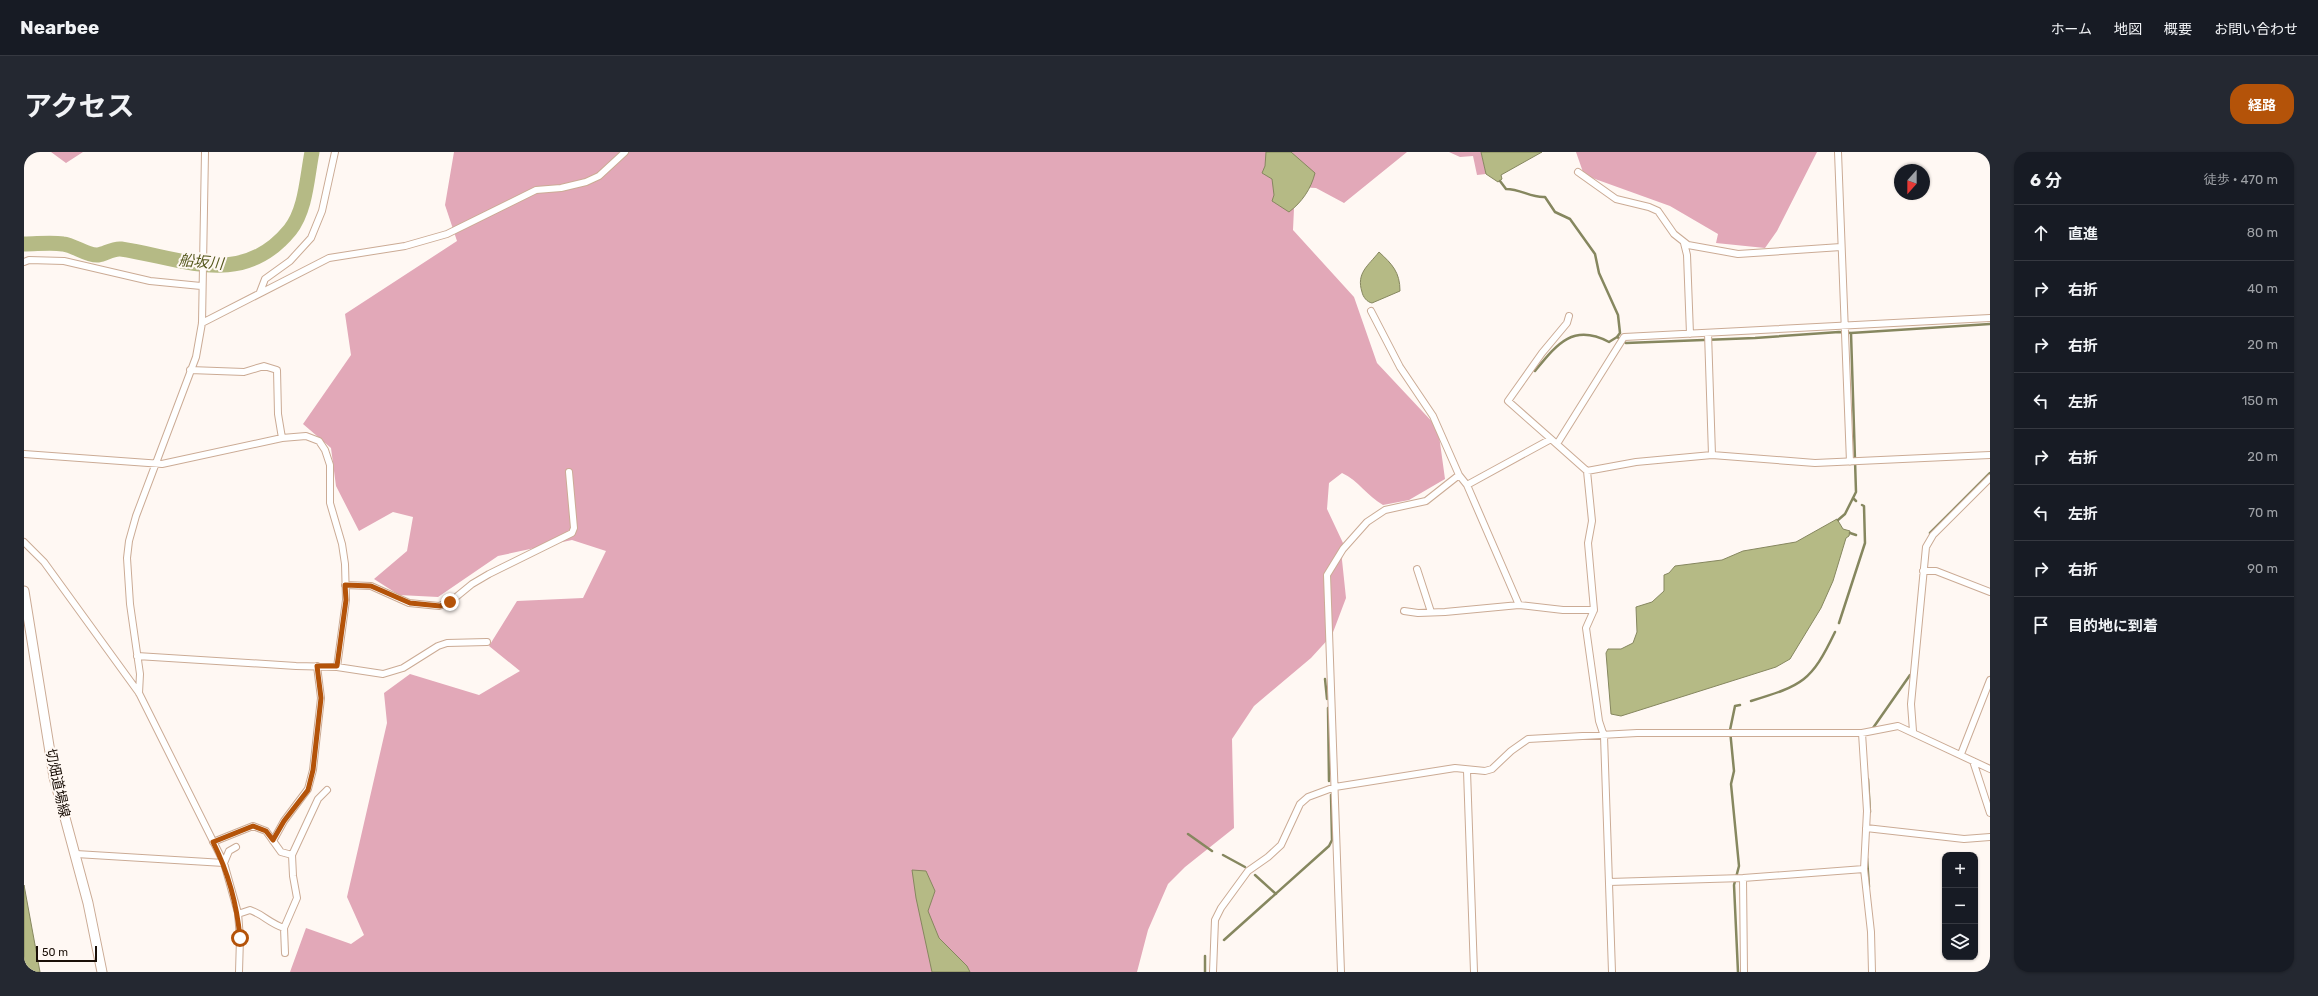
<!DOCTYPE html>
<html lang="ja">
<head>
<meta charset="utf-8">
<style>
  :root { --surface:#171b24; --page:#242831; --text:#f1f3f6; --muted:#9ea1a6; --line:#363941; --accent:#b45309 }
  body { margin:0; font-family:Rubik,"Noto Sans JP",sans-serif; background:var(--page); color:var(--text) }
  .controls { position:absolute; right:12px; bottom:12px; display:grid; overflow:hidden; border-radius:8px; box-shadow:0 1px 3px #0004 }
  .controls button { width:36px; height:36px; display:grid; place-items:center; padding:0; border:0; border-bottom:1px solid var(--line); background:var(--surface); color:var(--text); font:20px sans-serif }
  .compass { position:absolute; left:1870px; top:12px; width:36px; height:36px; border-radius:50%; background:var(--surface); box-shadow:0 1px 3px #0004; rotate:201deg }
  .scale { position:absolute; left:12px; bottom:10px; width:61px; box-sizing:border-box; padding-left:4px; border:2px solid #1a0f07; border-top:0; font-size:11px; line-height:14px; white-space:nowrap; color:#1a0f07; -webkit-text-stroke:3px #fff8f3; paint-order:stroke }
  .stop { position:absolute; width:12px; height:12px; margin:-9px; border:3px solid #b45309; border-radius:50%; background:#fff }
  .stop.end { background:#b45309; border-color:#fff; box-shadow:0 1px 4px #0008 }
  .list { margin:0; padding:0; list-style:none }
  h2 { display:flex; justify-content:space-between; align-items:center; height:52px; margin:0; padding:0 16px; font-size:17px }
  h2 small { font-size:13px; font-weight:400; color:var(--muted) }
  .list li { display:grid; grid-template-columns:26px 1fr auto; gap:12px; align-items:center; box-sizing:border-box; height:56px; padding:0 16px; border-top:1px solid var(--line) }
  .list b { display:block; font-size:15px; white-space:nowrap }
  .list em { font-size:13px; font-style:normal; color:var(--muted) }
  .icon { flex:none; width:22px; height:22px; fill:none; stroke:currentColor; stroke-width:2; stroke-linecap:round; stroke-linejoin:round }
  .map { position:relative; flex:none; width:1966px; height:820px; overflow:hidden; border-radius:16px }
  header { display:flex; align-items:center; gap:24px; box-sizing:border-box; height:56px; padding:0 20px; background:var(--surface); border-bottom:1px solid var(--line) }
  header strong { font-size:19px }
  nav { display:flex; gap:22px; margin-inline-start:auto; font-size:14px }
  .intro { display:flex; align-items:center; justify-content:space-between; box-sizing:border-box; height:96px; padding:0 24px }
  h1 { margin:0; font-size:28px }
  .button { padding:10px 18px; border-radius:16px; background:var(--accent); color:#fff; font-size:14px; font-weight:700 }
  main { display:flex; gap:24px; padding:0 24px }
  aside { flex:1; background:var(--surface); border-radius:16px; box-shadow:0 1px 3px #0004 }
  .map>svg:first-child { display:block }
</style>
</head>
<body>
<header>
<strong>Nearbee</strong>
<nav><a>ホーム</a><a>地図</a><a>概要</a><a>お問い合わせ</a></nav>
</header>
<div class="intro"><h1>アクセス</h1><a class="button">経路</a></div>
<main>
<div class="map">
<svg width="1966" height="820" viewBox="0 0 1966 820">
  <rect width="100%" height="100%" fill="#fff8f3"/>
  <path fill="#e2a8b8" d="M27 0H59L42 11Z
    M430 0H1383L1320 51 1292 36 1271 35 1269 78 1330 145 1353 211 1414 276 1421 327 1385 348 1359 353C1343 344 1335 329 1318 321L1305 331 1303 357 1319 391 1318 408 1322 446 1308 483 1287 506 1230 554 1208 587 1210 676 1161 715 1144 732 1124 778 1113 820H266L282 776 327 792 340 783 323 745 363 571 360 541 386 522 455 543 496 519 465 494 493 449 559 446 582 399 548 388 474 404 414 445 375 443 350 427 383 399 389 365 369 360 335 379 312 334 307 296 279 272 327 203 321 162 433 89 421 53Z
    M1425 0H1457L1462 22 1453 23 1449 4 1436 5Z
    M1552 0H1793L1753 79 1741 96 1692 91 1694 82 1646 54 1560 23Z"/>
  <path fill="#b5ba85" stroke="#86875f" d="M1242 0H1267L1291 21C1287 37 1278 50 1265 60L1248 49 1250 43 1248 27 1238 21 1241 14Z
    M1457 0H1518L1477 23 1478 27 1474 30 1462 22Z
    M1355 100C1368 112 1376 120 1376 139L1348 151C1343 150 1339 145 1338 140 1332 121 1344 114 1355 100Z
    M1813 367 1819 377 1826 379 1825 384 1822 386 1809 429 1797 456 1766 507 1752 515 1597 564 1587 562 1582 501 1584 497H1597L1609 491 1613 480 1612 455 1628 450 1640 439V423L1645 421 1651 414 1698 408 1719 399 1772 390Z
    M888 718 902 719 911 739 904 759 915 786 943 814 946 820H908L892 746Z
    M0 733 16 820H0Z"/>
  <g fill="none" stroke-linecap="round" stroke-linejoin="round">
    <path stroke="#86875f" stroke-width="2.5" d="M1476 29 1482 37C1497 37 1507 46 1521 45L1531 60 1546 67 1571 102 1575 121 1594 163 1596 181 1593 185
      M1511 219C1533 192 1549 171 1585 190L1593 185 1602 191 1731 186 1815 180 1827 181
      M1829 346 1832 349
      M1814 368 1821 362 1832 340 1827 181 1966 172
      M1826 381 1832 383
      M1906 381 1966 321
      M1815 471 1841 391 1840 354 1838 353
      M1301 527 1303 547
      M1727 549C1779 533 1787 530 1811 480
      M1304 556 1305 629
      M1849 576 1886 523
      M1844 627 1846 660
      M1164 682 1188 699
      M1199 703 1221 715
      M1843 706 1845 735
      M1231 723 1252 742
      M1200 788 1305 694 1308 688 1307 643
      M1181 804V820
      M1714 820 1710 733 1715 714 1707 632 1710 619 1706 578 1711 554 1716 553"/>
    <path stroke="#b5ba85" stroke-width="15" d="M0 92C13 92 27 90 39 92 50 93 63 104 74 103 81 102 89 96 97 97 158 106 218 137 266 78 282 58 283 25 288 0"/>
    <g stroke="#cbab95" stroke-width="8">
      <path id="minor" d="M1814 0 1826 310
        M1554 20 1592 47 1625 55 1634 59 1650 82 1664 93 1714 102 1817 95
        M1660 91 1663 103 1666 182
        M0 110 5 108 40 109 126 129 177 134
        M236 140 241 127 266 109 287 86 298 59 311 0
        M1347 159 1376 215 1409 264 1435 323
        M178 171 305 106 381 94 423 82 512 38 537 36 562 30 575 24 601 0
        M1684 181 1688 303
        M166 218 220 220 240 214 253 218 254 262 258 286
        M1527 287 1484 249 1518 201 1543 171 1545 164
        M1533 292 1600 185 1966 166
        M0 302 138 312 258 286 282 284 295 289 301 298 306 313V351L318 392 321 412 322 448 313 515
        M1563 319 1612 310 1688 303 1791 311 1966 303
        M1443 333 1495 453
        M0 390 20 410 115 541 200 711 214 761 216 786 215 820
        M1393 417 1407 460
        M1899 419H1912L1966 440
        M321 433 347 434 385 451 415 454 426 450 448 432 465 422 548 381 550 376 545 320
        M1380 459 1394 461 1421 460 1495 453 1539 458H1570
        M113 504 272 514 313 515 359 522 379 516 414 494 423 491 463 490
        M115 541 116 522 106 452 103 406 105 389 112 364 172 205 178 171 181 0
        M1889 579 1887 552 1902 395 1909 383 1966 326
        M1838 581 1843 659 1840 717 1847 780 1848 820
        M1937 602 1966 528
        M1949 609 1966 661
        M1443 619 1450 820
        M1842 676 1940 687 1966 685
        M249 689 260 669 284 637 289 618 297 546 293 514
        M189 690 229 674 242 679 257 700 268 703 294 647 303 638
        M52 702 200 711 205 699 212 695
        M1719 726 1720 820
        M1585 730 1719 726 1840 717
        M214 762 226 758C240 763 245 771 260 776
        M261 801 260 776 273 746 269 724 268 703
        M1189 820 1191 768 1197 756 1224 719 1244 705 1257 693 1276 652 1284 645 1311 635 1431 616 1461 619 1468 617 1487 599 1504 587 1613 581H1838L1874 574 1966 617
        M1317 820 1303 423 1319 397 1343 370 1361 358 1402 349 1435 323 1443 333 1527 287 1563 319 1568 369 1564 391 1570 458 1562 476 1575 569 1580 584 1588 820"/>
    </g>
    <g stroke="#cbab95" stroke-width="11">
      <path id="secondary" d="M0 439 30 625 64 751 78 820"/>
    </g>
    <use href="#minor" stroke="#fff" stroke-width="6"/>
    <use href="#secondary" stroke="#fff" stroke-width="9"/>
  </g>
  <g fill="none" stroke-linecap="round" stroke-linejoin="round">
    <path stroke="#b45309" stroke-width="5" d="M216 786C213 753 204 720 189 690L229 674 242 679 249 688 260 669 284 638 289 618 297 546 293 514H313L322 448 321 433 347 434 386 451 416 454 426 450"/>
  </g>
  <g text-anchor="middle" stroke-width="4" stroke-linejoin="round" paint-order="stroke">
    <g font-size="14" fill="#1a0f07" stroke="#fff8f3">
      <text transform="translate(34 631) rotate(78)" y="5">切畑道場線</text>
    </g>
    <g font-size="15" font-style="italic" fill="#55581d" stroke="#fff8f3">
      <text transform="translate(177 110) rotate(5)" y="5">船坂川</text>
    </g>
  </g>
</svg>
<div class="controls">
<button>+</button>
<button>−</button>
<button><svg class="icon" aria-label="layers" viewBox="0 0 24 24"><path d="M12 4l9 5-9 5-9-5zM3 14l9 5 9-5"/></svg></button>
</div>
<svg class="compass" viewBox="-18 -18 36 36"><path d="M0-13l5 13h-10z" fill="#e53935"/><path d="M0 13l5-13h-10z" fill="#9ea1a6"/></svg>
<div class="scale">50 m</div>
<div class="stop" style="left:216px;top:786px"></div>
<div class="stop end" style="left:426px;top:450px"></div>
</div>
<aside>
<h2>6 分<small>徒歩 · 470 m</small></h2>
<ul class="list">
<li><svg class="icon" aria-label="ahead" viewBox="0 0 24 24"><path d="M12 20V5M6 11l6-6 6 6"/></svg><div><b>直進</b></div><em>80 m</em></li>
<li><svg class="icon" aria-label="right" viewBox="0 0 24 24"><path d="M7 20v-9h11M14 6l5 5-5 5"/></svg><div><b>右折</b></div><em>40 m</em></li>
<li><svg class="icon" aria-label="right" viewBox="0 0 24 24"><path d="M7 20v-9h11M14 6l5 5-5 5"/></svg><div><b>右折</b></div><em>20 m</em></li>
<li><svg class="icon" aria-label="left" viewBox="0 0 24 24"><path d="M17 20v-9H6M10 6l-5 5 5 5"/></svg><div><b>左折</b></div><em>150 m</em></li>
<li><svg class="icon" aria-label="right" viewBox="0 0 24 24"><path d="M7 20v-9h11M14 6l5 5-5 5"/></svg><div><b>右折</b></div><em>20 m</em></li>
<li><svg class="icon" aria-label="left" viewBox="0 0 24 24"><path d="M17 20v-9H6M10 6l-5 5 5 5"/></svg><div><b>左折</b></div><em>70 m</em></li>
<li><svg class="icon" aria-label="right" viewBox="0 0 24 24"><path d="M7 20v-9h11M14 6l5 5-5 5"/></svg><div><b>右折</b></div><em>90 m</em></li>
<li><svg class="icon" aria-label="arrive" viewBox="0 0 24 24"><path d="M6 21V4h12l-3 4 3 4H6"/></svg><div><b>目的地に到着</b></div></li>
</ul>
</aside>
</main>
</body>
</html>
